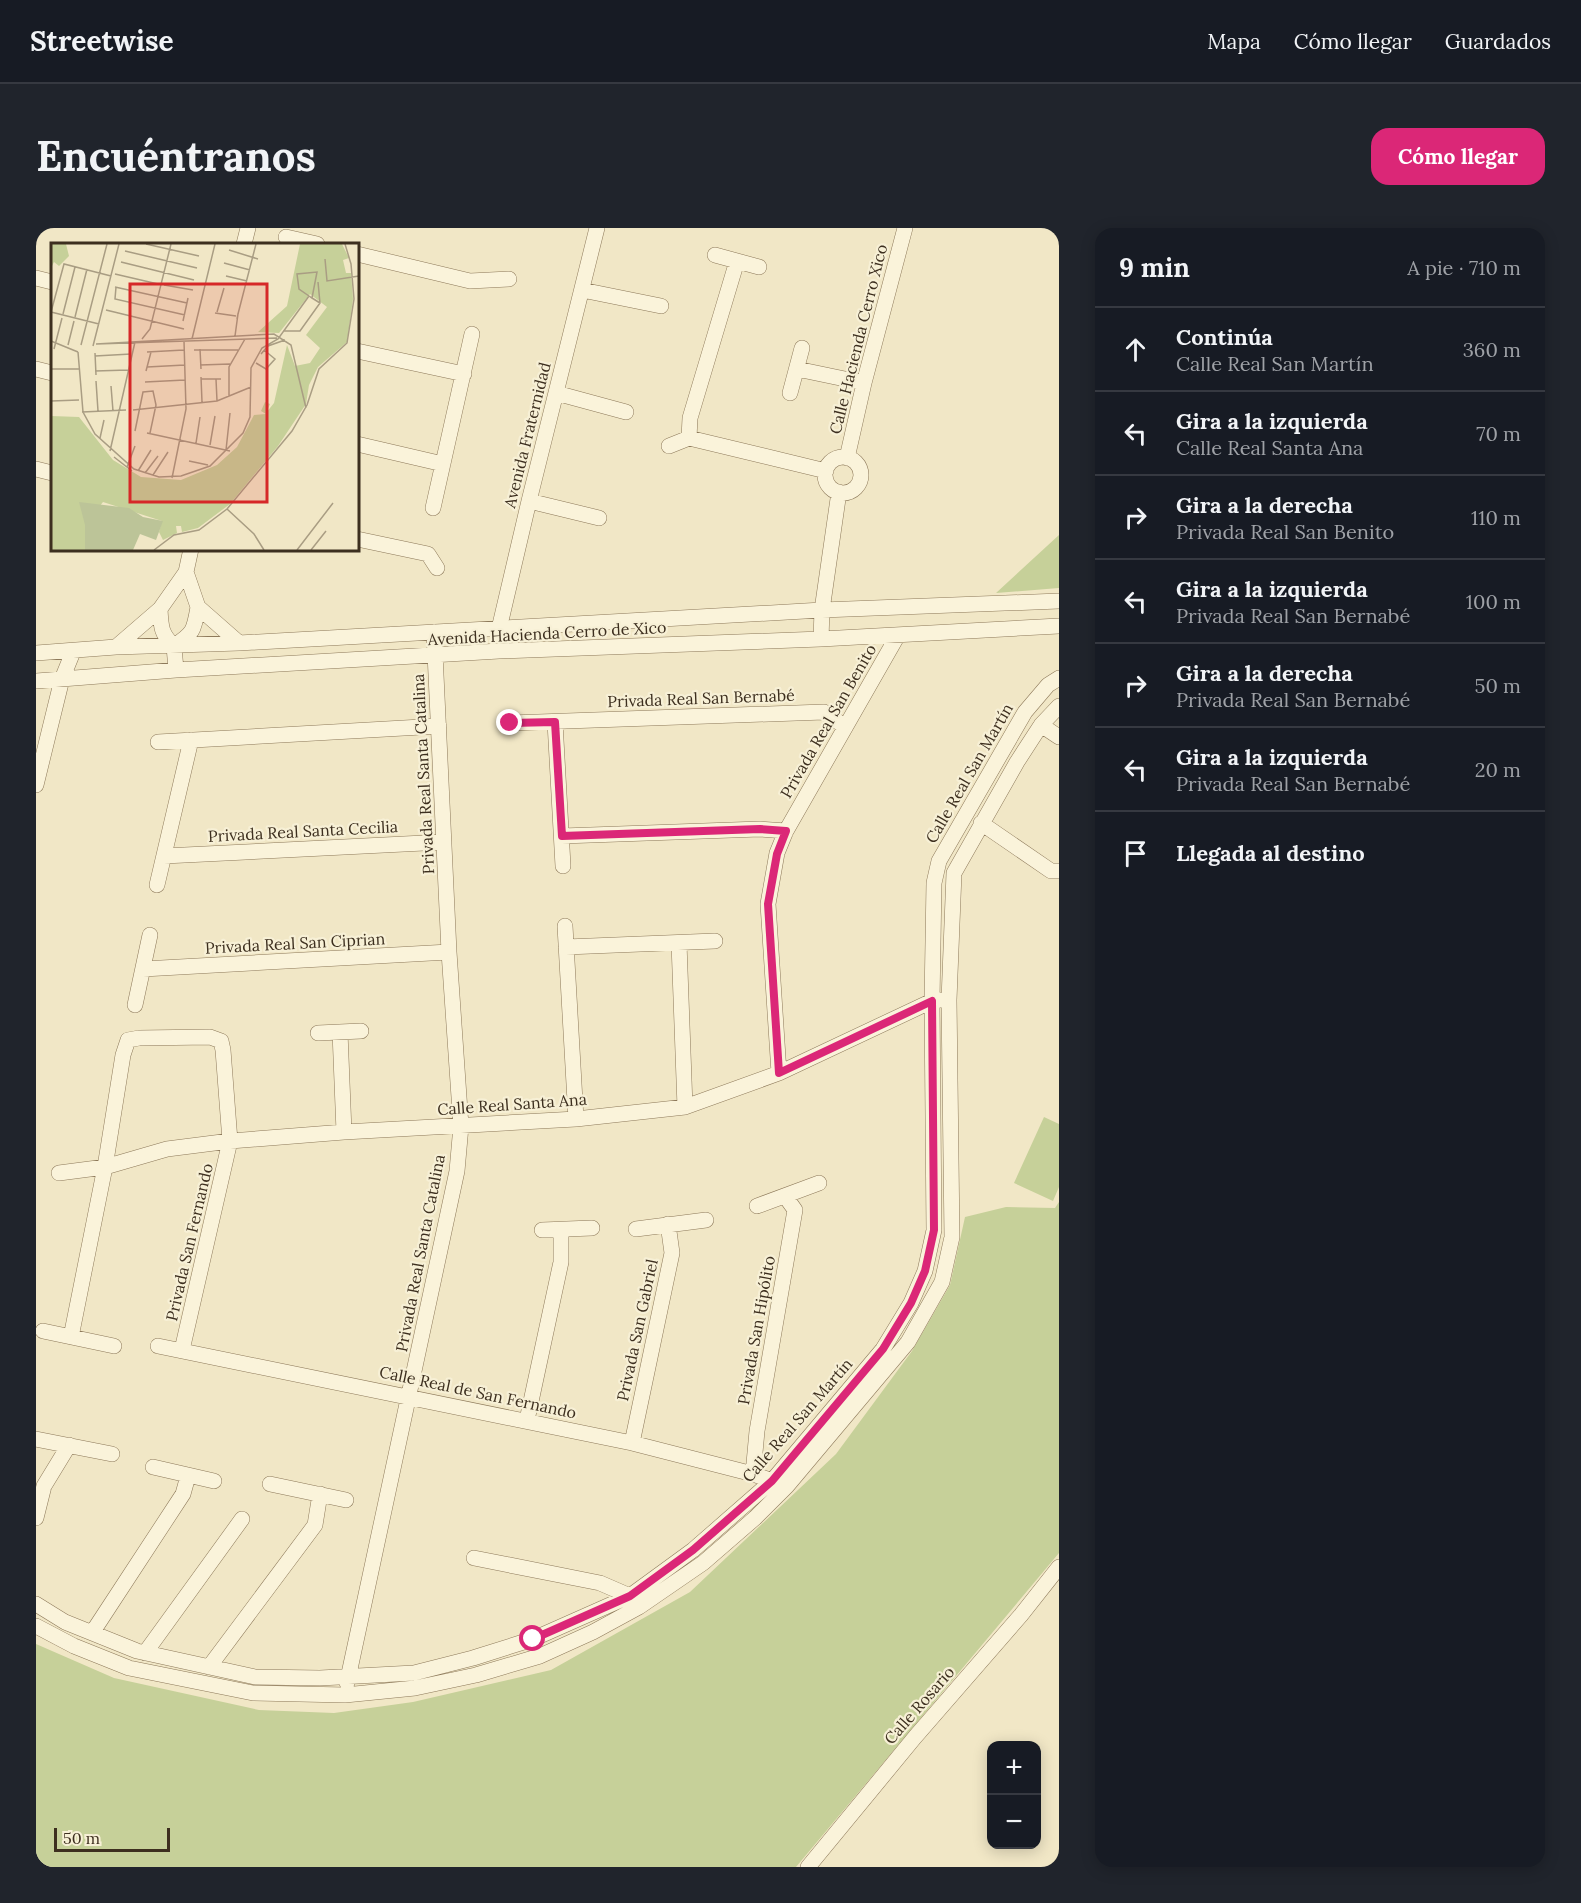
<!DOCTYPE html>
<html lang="es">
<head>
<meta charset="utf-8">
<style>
  :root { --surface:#171b24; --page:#20242c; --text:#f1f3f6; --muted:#9ea1a6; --line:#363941; --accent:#db2777 }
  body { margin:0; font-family:Lora,serif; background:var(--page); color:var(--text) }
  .controls { position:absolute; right:18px; bottom:18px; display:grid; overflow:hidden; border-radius:12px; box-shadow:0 3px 15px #0003 }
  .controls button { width:54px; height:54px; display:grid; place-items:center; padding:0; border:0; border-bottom:2px solid var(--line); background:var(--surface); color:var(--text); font:30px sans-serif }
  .scale { position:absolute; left:18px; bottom:15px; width:116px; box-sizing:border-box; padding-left:6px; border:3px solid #3d2f1f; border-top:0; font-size:16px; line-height:21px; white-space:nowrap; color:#3d2f1f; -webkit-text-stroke:4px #f7f0d6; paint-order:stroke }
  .stop { position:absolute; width:18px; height:18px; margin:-14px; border:4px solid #db2777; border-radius:50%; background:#fff }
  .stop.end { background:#db2777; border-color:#fff; box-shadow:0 2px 6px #0008 }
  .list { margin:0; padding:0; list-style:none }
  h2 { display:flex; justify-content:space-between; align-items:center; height:78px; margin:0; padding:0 24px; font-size:26px }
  h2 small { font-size:20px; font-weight:400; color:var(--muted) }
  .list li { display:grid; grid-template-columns:39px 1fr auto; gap:18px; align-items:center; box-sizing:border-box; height:84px; padding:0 24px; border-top:2px solid var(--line) }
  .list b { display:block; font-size:22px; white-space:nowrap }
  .list p { margin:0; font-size:20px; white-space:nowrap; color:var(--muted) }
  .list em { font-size:20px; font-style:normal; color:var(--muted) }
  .icon { flex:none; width:33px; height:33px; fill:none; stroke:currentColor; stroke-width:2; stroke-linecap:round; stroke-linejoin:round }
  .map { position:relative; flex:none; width:1023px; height:1639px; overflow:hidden; border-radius:18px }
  header { display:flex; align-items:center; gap:36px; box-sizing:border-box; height:84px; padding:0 30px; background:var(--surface); border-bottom:2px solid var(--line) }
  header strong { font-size:28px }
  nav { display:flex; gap:33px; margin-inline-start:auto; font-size:21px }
  .intro { display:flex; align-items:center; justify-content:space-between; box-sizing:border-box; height:144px; padding:0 36px }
  h1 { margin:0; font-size:42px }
  .button { padding:15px 27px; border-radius:18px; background:var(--accent); color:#fff; font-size:21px; font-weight:700 }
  main { display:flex; gap:36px; padding:0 36px }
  aside { flex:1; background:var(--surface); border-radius:18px; box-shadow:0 3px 15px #0003 }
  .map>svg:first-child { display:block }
</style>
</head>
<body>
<header>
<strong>Streetwise</strong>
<nav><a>Mapa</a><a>Cómo llegar</a><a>Guardados</a></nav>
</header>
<div class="intro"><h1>Encuéntranos</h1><a class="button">Cómo llegar</a></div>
<main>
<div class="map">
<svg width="1023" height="1639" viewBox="0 0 1023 1639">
  <rect width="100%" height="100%" fill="#f1e7c6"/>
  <path fill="#c6d099" d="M1023 307V360L960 365Z
    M1008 889 1023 896V959L1017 973 978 955Z
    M1023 974V1325L760 1639H0V1416L78 1450 223 1482 298 1485 377 1474 515 1442 654 1364 800 1226 876 1123 914 1057 929 989 970 979 1019 980Z"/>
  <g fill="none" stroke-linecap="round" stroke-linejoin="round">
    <g stroke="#8d795a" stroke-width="16">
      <path id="street" d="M250 9 281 16
        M208 16 212 0
        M321 26 434 53 473 51
        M679 27 723 39
        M0 50 16 54
        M546 62 625 78
        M321 123 428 146
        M0 141 16 145
        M761 141 828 155
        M520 165 590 184
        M754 165 766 120
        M653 210 654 190 701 33
        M321 216 407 236
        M633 218 653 210 790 243
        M789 247a18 18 0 1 1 36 0a18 18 0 1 1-36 0Z
        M811 230 828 155 869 0
        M0 241 16 245
        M493 273 563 290
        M397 280 436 106
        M321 311 392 326 401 340
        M150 344 162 379 203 415
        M124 381C125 399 125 406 138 418L140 442
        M463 408V401L493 273 561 0
        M785 411 786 382 803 264
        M138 418C158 405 158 402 162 379
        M80 419 124 381 150 344 155 321
        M0 425 80 419 203 415 786 382 1023 373
        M0 453 140 442 463 423 785 411 1023 398
        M519 494 527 638
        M474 495 788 484 808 498
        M1005 497 1023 509
        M122 514 403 498
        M0 557 26 451 37 424
        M945 595 1015 643H1023
        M526 608 724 601 750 603
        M128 628 408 614
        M121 657 155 512
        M529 698 540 891
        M643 715 649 879
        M530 719 679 713
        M107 741 413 724
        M99 777 114 707
        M304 804 308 904
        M282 805 325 803
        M743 845 732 676 741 625 750 603 862 407
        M23 945 69 939 131 921 194 913 308 904 540 891 649 879 743 845 896 773 904 772
        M721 978 783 955
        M600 1001 670 992
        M506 1002 556 1000
        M7 1103 78 1118
        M35 1109 69 939 87 827 92 812 103 810 174 809 185 813 187 822 194 913 146 1122
        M122 1118 596 1215 717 1246 742 1255
        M491 1192 525 1034V1002
        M0 1211 76 1226
        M596 1215 636 1025 632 996
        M117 1239 178 1253
        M717 1246 721 1203 759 982 749 968
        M234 1256 310 1272
        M0 1290 8 1258 33 1217
        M438 1330 564 1355 594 1368
        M0 1376 29 1394 101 1423 219 1449 284 1450 378 1445 437 1430 497 1411 594 1368 657 1322 736 1253 847 1121 875 1075 889 1043 898 1002 896 773 898 655 903 633 989 484 1012 457 1023 450
        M0 1398 38 1418 93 1440 217 1465 309 1467 379 1460 440 1447 504 1428 557 1404 603 1379 667 1335 719 1290 751 1258 872 1114 906 1054 916 1009 913 772 918 645 981 534 1005 497 1023 478
        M56 1405 147 1266 152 1248
        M109 1425 206 1291
        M173 1439 279 1297 284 1266
        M311 1455 421 943 425 898 413 724 398 404
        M772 1639 879 1509 985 1387 1023 1339"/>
    </g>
    <use href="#street" stroke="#faf3da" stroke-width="15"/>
  </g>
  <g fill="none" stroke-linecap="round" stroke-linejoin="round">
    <path stroke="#db2777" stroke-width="8" d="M474 495 519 494 526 608 724 601 750 603 741 626 732 676 743 845 896 773 898 1002 889 1043 875 1075 847 1121 736 1253 657 1322 594 1368 497 1411"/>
  </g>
  <g text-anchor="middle" stroke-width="4.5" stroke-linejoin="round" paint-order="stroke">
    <g font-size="16" fill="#3d2f1f" stroke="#f7f0d6">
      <text transform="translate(822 111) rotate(-76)" y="6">Calle Hacienda Cerro Xico</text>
      <text transform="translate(491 207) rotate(-76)" y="6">Avenida Fraternidad</text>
      <text transform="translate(511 405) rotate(-3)" y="6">Avenida Hacienda Cerro de Xico</text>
      <text transform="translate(665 470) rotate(-2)" y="6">Privada Real San Bernabé</text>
      <text transform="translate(792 493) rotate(-60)" y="6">Privada Real San Benito</text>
      <text transform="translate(933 545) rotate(-60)" y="6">Calle Real San Martín</text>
      <text transform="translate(387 546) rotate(-93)" y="6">Privada Real Santa Catalina</text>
      <text transform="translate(267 603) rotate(-3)" y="6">Privada Real Santa Cecilia</text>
      <text transform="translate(259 715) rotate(-3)" y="6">Privada Real San Ciprian</text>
      <text transform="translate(476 876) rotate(-4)" y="6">Calle Real Santa Ana</text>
      <text transform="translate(153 1014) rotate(-77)" y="6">Privada San Fernando</text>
      <text transform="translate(384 1025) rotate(-79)" y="6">Privada Real Santa Catalina</text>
      <text transform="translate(601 1102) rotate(-78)" y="6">Privada San Gabriel</text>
      <text transform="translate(720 1102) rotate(-80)" y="6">Privada San Hipólito</text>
      <text transform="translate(442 1164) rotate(12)" y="6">Calle Real de San Fernando</text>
      <text transform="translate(761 1192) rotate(-49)" y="6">Calle Real San Martín</text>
      <text transform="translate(883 1477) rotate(-49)" y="6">Calle Rosario</text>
    </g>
  </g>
  <g transform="translate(15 15)">
    <rect width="308" height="308" fill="#f1e7c6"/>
    <path d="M0 1H15L18 13 8 23 3 19 0 25ZM249 1H291L298 15 292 17 295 30H300L302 56 296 99 267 124 258 142 255 161 227 203 179 261 147 285 131 289 130 283H125L126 290 112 297 108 289 111 278 52 259 34 282V307H0V173L28 174 62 217 90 234 130 237 166 222 186 204 203 172 215 171 210 168 214 159 219 161 215 170 223 160 236 102 244 123 259 120 269 105 255 92 276 64 259 51 228 90 207 89 236 63Z" fill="#c6d099"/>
    <path d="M28 259 78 265 92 274 112 278 105 297 89 291 82 307H34V282Z" fill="#bcc498"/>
    <path fill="none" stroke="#a99d83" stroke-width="1.5" d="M95 1 148 13M178 7 207 16M74 8 146 25M274 16 276 38 308 33M70 19 143 37M173 20 199 27M64 31 107 41M175 33 196 38M113 42 142 47M64 44 136 60M65 44 64 56 134 72M261 55 266 29 246 31 248 46 258 53 261 55 269 60M55 67 133 86M0 69 13 21 60 33M0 69 48 81M166 69 173 45M164 70 185 73M12 71 24 24M187 71 205 1M24 74 36 26M132 78 137 55M232 88H249L269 60 267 39M184 93 187 71 186 76M91 96 99 86 120 1M141 96 164 1M0 98 27 109M45 101 223 91 240 102 255 165M45 101 226 95M17 102 23 78M30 102 56 1M42 103 68 1M3 106 11 75M149 106 150 126M143 107H187M27 109 32 169 44 191 83 226 108 234 130 233 159 223 192 190 199 174 200 125 211 105 227 96 258 53M96 109 133 107M44 110 45 132M210 111 217 103 234 97M44 113 80 111M205 120 215 126 224 116 213 107M149 122 179 121M96 124 134 122M0 126H29M44 128 77 127M95 128 100 109M150 134 151 159M150 136H170M165 136 166 158M45 138 47 168M94 139 134 137M60 143 62 168M178 153V124L194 96M0 158 28 157M82 167 166 158 200 144M31 169 75 167M84 188 92 149 102 148 105 162 99 190M96 190 179 208M49 195 53 177M145 200 149 174M159 202 164 173M175 207 179 170M59 208 84 99M63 214 81 228M138 218 157 222M76 224 84 203M87 228 100 207M94 230 107 213M102 232 117 209M121 235 135 166 133 98M176 266 203 291 213 307M103 307 123 292 148 287 176 266 241 188 256 162 268 126 296 100 303 56 300 21 294 1M246 307 282 260M260 307 275 288"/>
    <path fill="#d62828" fill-opacity="0.15" stroke="#d62828" stroke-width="3" d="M79 41H216V259H79Z"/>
    <rect width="308" height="308" fill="none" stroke="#3d2f1f" stroke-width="3"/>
  </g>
</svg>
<div class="controls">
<button>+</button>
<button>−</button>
</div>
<div class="scale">50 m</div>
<div class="stop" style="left:497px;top:1411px"></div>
<div class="stop end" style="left:474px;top:495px"></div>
</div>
<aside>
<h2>9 min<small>A pie · 710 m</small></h2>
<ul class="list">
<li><svg class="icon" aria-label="ahead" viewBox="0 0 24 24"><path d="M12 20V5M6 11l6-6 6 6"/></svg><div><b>Continúa</b><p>Calle Real San Martín</p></div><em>360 m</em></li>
<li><svg class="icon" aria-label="left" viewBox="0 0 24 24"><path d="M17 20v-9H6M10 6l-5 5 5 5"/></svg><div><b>Gira a la izquierda</b><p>Calle Real Santa Ana</p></div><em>70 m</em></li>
<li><svg class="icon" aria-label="right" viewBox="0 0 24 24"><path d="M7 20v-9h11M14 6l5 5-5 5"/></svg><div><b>Gira a la derecha</b><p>Privada Real San Benito</p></div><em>110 m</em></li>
<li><svg class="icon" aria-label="left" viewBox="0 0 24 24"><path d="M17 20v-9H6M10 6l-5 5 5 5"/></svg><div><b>Gira a la izquierda</b><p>Privada Real San Bernabé</p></div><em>100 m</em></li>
<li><svg class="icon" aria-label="right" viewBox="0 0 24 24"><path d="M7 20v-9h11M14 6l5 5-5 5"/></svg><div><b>Gira a la derecha</b><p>Privada Real San Bernabé</p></div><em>50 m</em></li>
<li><svg class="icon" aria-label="left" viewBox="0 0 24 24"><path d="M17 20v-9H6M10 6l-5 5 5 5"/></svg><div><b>Gira a la izquierda</b><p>Privada Real San Bernabé</p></div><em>20 m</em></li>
<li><svg class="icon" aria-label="arrive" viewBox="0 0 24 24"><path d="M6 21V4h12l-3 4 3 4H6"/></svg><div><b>Llegada al destino</b></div></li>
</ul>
</aside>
</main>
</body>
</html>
